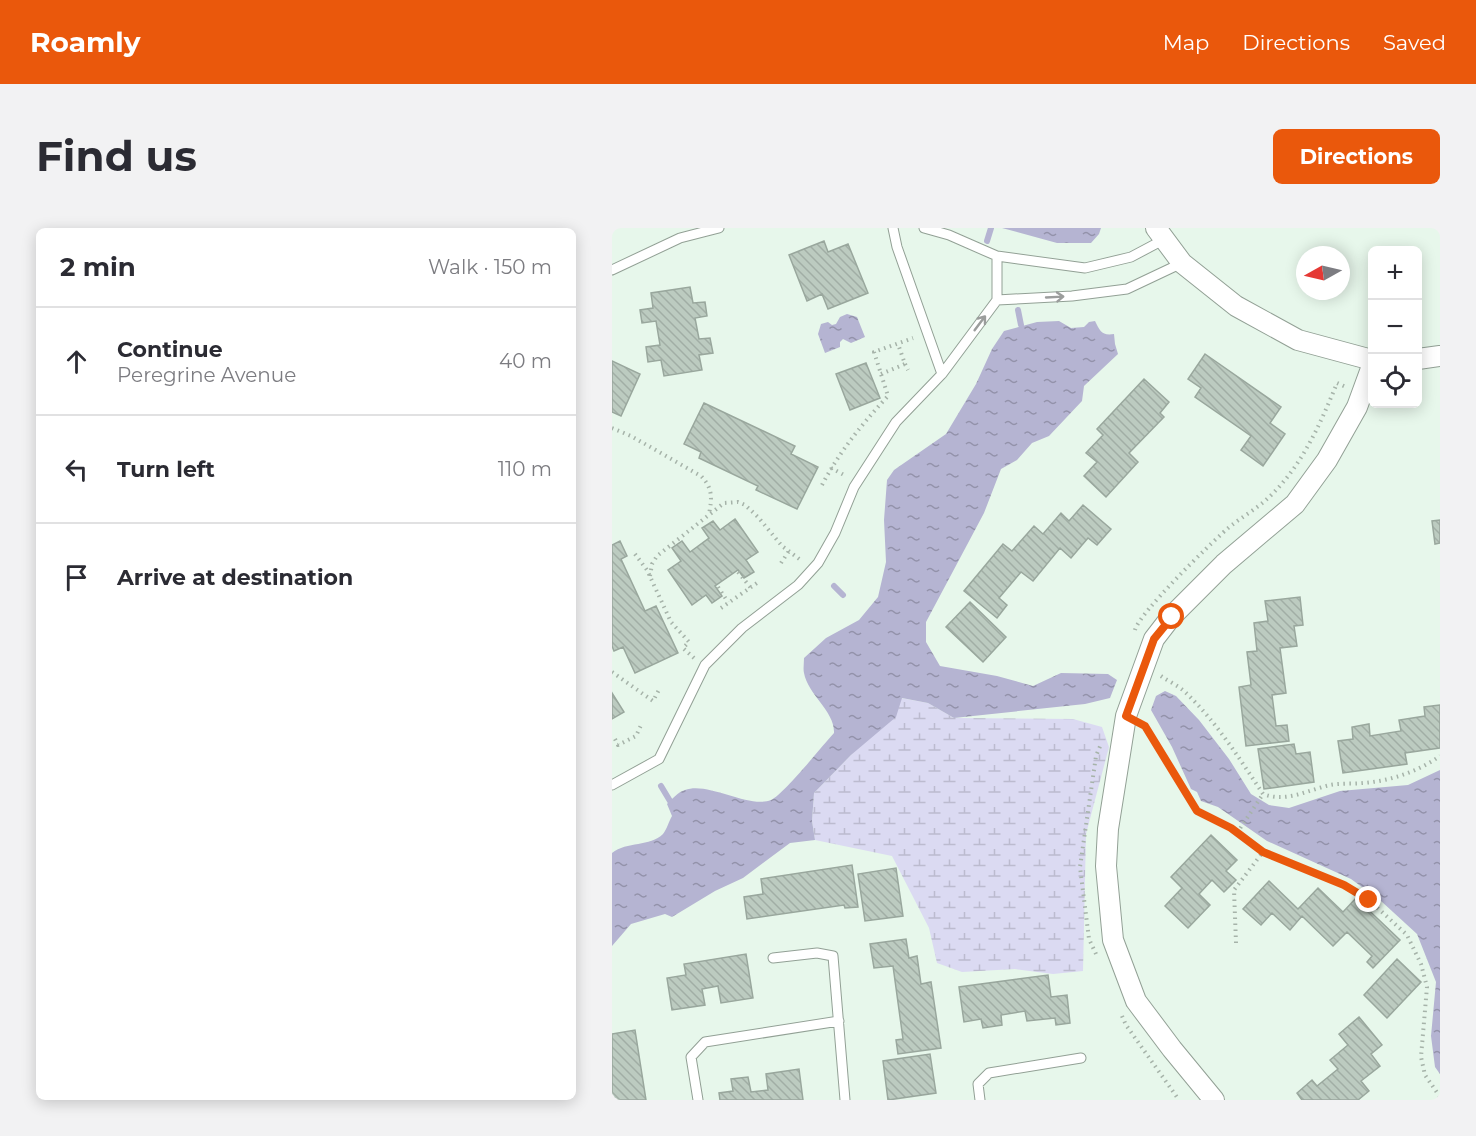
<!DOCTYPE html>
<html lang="en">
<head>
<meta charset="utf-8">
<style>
  :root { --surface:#fff; --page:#f2f2f3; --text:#2b2b33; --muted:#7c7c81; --line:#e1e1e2; --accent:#ea580c }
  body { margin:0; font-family:Montserrat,sans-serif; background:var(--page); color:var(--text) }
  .controls { position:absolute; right:18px; top:18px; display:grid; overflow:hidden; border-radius:9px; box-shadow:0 3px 15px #0003 }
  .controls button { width:54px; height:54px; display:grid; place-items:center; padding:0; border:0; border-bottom:2px solid var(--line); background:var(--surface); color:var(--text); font:30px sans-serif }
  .compass { position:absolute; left:684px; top:18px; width:54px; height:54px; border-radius:50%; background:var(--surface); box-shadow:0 3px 15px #0003; rotate:262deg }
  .stop { position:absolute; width:18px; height:18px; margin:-14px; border:4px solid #ea580c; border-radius:50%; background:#fff }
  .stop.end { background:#ea580c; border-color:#fff; box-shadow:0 2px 6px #0008 }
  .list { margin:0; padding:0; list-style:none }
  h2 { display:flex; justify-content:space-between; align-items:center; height:78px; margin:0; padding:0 24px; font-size:26px }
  h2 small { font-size:20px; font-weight:400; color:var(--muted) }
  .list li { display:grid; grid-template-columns:39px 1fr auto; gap:18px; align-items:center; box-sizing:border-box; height:108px; padding:0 24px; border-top:2px solid var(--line) }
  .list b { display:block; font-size:22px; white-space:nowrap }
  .list p { margin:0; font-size:20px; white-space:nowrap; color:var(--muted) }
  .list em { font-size:20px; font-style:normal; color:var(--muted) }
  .icon { flex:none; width:33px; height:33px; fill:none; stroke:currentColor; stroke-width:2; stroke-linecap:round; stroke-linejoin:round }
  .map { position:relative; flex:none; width:828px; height:872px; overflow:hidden; border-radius:9px }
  header { display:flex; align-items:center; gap:36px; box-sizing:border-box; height:84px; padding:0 30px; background:var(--accent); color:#fff }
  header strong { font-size:28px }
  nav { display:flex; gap:33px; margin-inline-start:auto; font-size:21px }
  .intro { display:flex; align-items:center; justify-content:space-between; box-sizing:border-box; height:144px; padding:0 36px }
  h1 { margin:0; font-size:42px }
  .button { padding:15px 27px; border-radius:9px; background:var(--accent); color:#fff; font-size:21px; font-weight:700 }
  main { display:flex; gap:36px; padding:0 36px }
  aside { flex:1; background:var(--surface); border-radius:9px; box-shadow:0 3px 15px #0003 }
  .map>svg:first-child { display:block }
</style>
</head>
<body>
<header>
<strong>Roamly</strong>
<nav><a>Map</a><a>Directions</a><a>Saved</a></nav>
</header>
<div class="intro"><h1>Find us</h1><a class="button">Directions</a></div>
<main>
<aside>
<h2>2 min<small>Walk · 150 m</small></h2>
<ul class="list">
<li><svg class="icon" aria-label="ahead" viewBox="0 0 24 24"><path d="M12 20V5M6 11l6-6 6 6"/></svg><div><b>Continue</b><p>Peregrine Avenue</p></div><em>40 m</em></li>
<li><svg class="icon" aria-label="left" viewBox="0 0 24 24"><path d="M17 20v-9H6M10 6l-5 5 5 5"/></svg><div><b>Turn left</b></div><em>110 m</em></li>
<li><svg class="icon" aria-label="arrive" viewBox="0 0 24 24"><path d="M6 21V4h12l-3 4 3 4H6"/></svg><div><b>Arrive at destination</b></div></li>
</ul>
</aside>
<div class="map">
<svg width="828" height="872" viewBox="0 0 828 872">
  <defs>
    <pattern id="wetland-marsh" width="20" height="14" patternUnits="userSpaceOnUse" patternTransform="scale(1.5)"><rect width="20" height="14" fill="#dbdaf2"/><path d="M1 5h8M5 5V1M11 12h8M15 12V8" fill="none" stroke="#bcbbcf"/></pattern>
    <pattern id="water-ripples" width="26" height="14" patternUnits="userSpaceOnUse" patternTransform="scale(1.5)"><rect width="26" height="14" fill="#b5b4d2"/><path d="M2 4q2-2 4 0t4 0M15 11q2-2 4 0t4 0" fill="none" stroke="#9392aa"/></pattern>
    <pattern id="building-back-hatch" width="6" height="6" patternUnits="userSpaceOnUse" patternTransform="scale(1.5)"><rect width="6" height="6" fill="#bccbc0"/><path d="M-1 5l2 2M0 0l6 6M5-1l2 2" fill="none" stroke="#a1aea5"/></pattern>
  </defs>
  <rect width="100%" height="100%" fill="#e7f7eb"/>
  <path fill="url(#wetland-marsh)" d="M289 470 316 475 342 490 461 491 490 499 497 519 474 606 471 743 441 746 403 741 350 744 325 735 317 700 280 628 203 612 200 593 202 565 239 527Z"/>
  <path fill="url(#water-ripples)" d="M390 0H489L487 6 479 15H445Z
    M235 86 245 89 253 109 239 115 231 111 228 114V119L213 125 206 106 209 96 216 94 220 97 224 96 228 89Z
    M447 93 459 100 472 99 477 94 483 93C488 103 490 108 502 106L503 116 506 126 472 158 470 173 437 208 420 215 405 232 389 241 372 285 314 394V414L328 438 385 448 421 458 449 445 496 446 505 452 498 470 473 476 342 490 316 475 290 470 284 489 239 527 202 565 200 593 203 612 178 615 131 650 103 663 60 689 53 686 19 696 0 718V625C15 613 38 619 51 606 55 601 57 593 60 588L55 576C60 571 66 564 73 562 96 553 137 581 159 572 172 566 210 518 222 505 223 483 196 467 192 445 191 441 192 435 192 430L214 410 247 392 266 369 274 334 272 292 275 252 282 242 334 206 364 156 380 121 392 103 425 94Z
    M553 463 564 468 587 492 617 531 639 566 657 577 677 580 728 563 796 557 828 542V846L823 839 819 808 824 754 805 706 769 673 739 651 655 613 606 579 589 573 585 564 579 561 560 519 539 482 544 468Z"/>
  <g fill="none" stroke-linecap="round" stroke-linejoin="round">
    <path stroke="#b5b4d2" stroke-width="6" d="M375 13 379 0
      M406 82 409 97
      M222 358 231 367
      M49 558 58 573"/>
  </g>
  <path fill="url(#building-back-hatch)" stroke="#99a79d" stroke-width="1.5" d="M212 13 216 24 236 16 256 65 216 81 210 66 195 73 177 27Z
    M78 59 81 75 93 74 95 88 83 90 87 111 98 110 101 125 87 127 90 142 52 148 49 132 36 134 34 119 48 117 44 93 30 95 28 82 41 80 39 65Z
    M593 126 669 179 658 195 673 206 651 238 629 222 639 208 583 169 589 160 576 151Z
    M0 133 28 146 9 188 0 184Z
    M254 135 268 170 238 182 224 146Z
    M532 151 557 174 548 185 552 189 517 225 526 234 494 269 472 248 485 234 474 225 491 207 485 201Z
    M92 175 183 218 179 226 206 239 185 281 144 262 146 258 87 230 89 224 72 216Z
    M471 277 499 301 485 317 476 310 459 330 448 320 421 353 409 344 387 370 395 377 385 390 352 363 391 316 400 323 422 298 431 306 449 285 457 293Z
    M123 291 146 324 134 332 142 344 132 350 126 342 103 358 110 368 100 375 94 367 80 377 56 342 69 333 60 320 70 313 78 324 97 310 90 300 101 293 108 302Z
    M828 292V315L823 316 820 293Z
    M8 313 15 328 9 331 33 383 44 378 66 425 23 445 11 419 2 423 0 418V317Z
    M688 369 691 397 682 398 685 418 668 420 674 465 660 467 664 498 675 497 677 513 634 518 627 459 639 457 635 424 645 423 642 395 656 393 653 373Z
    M358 374 394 409 371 434 334 399Z
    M0 465 12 484 0 491Z
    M828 477V520L793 525 795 536 731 545 726 513 741 511 740 499 757 496 758 508 789 503 787 492 813 488 812 479Z
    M682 516 684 526 698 524 702 554 652 561 646 521Z
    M599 607 625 632 614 643 624 652 612 664 600 652 587 666 598 677 576 700 553 678 570 660 559 649Z
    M240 637 246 679 233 680 232 677 135 691 132 669 151 666 149 651Z
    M284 640 291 688 253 693 246 646Z
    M657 653 686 681 706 660 731 684 744 670 788 712 761 740 755 734 760 728 735 704 721 718 690 688 678 702 660 685 649 697 631 681Z
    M294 711 297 730 305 728 309 756 319 754 329 820 286 826 284 812 291 811 281 738 262 740 258 716Z
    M134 726 141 770 109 775 106 758 90 761 93 777 60 782 55 750 74 747 72 736Z
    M785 731 809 754 775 790 752 767Z
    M436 747 439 769 455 767 458 795 444 797 443 790 415 793 413 783 389 787 390 797 371 800 369 791 352 794 347 759Z
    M747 789 770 817 759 826 768 838 749 853 757 863 746 872H690L685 865 700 852 705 858 726 841 718 832 736 817 727 806Z
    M23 802 34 872H0V806Z
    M318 826 324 865 276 872 271 833Z
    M187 841 191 872H108L107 865 121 863 119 851 136 849 139 864 156 862 154 846Z"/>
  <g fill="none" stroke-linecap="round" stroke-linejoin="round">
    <g stroke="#92a095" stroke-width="11">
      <path id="service" d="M281 0 285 19 330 146
        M312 0 337 7 385 28 473 40 519 29 551 12
        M385 28V72
        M0 42 68 10 107 0
        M385 72 460 68 515 61 570 35
        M0 557 47 531 93 437 130 400 186 357 206 335 223 305 242 259 284 194 330 146 385 72
        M161 730 205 725 221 728 233 872
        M86 872 79 829 93 814 227 793
        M368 872 366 856 377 845 469 830"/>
    </g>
    <g stroke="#92a095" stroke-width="22">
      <path id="minor" d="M544 0 570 35 624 78 686 112 760 132
        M806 131 828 128
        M602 872 560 821 524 773 501 712 494 638 496 601 514 488 542 411 559 389 612 336 683 276 715 232 745 179 760 138"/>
    </g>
    <path stroke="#a6b3a9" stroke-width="4" stroke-dasharray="1.5 4.5" stroke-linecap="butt" d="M293 136 296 142
      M269 146 293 136 286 116
      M774 176H775
      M0 200 19 208 89 248C101 260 100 271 97 286
      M219 240 234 248
      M210 257C228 223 250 196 276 168L262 124 301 110
      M23 326 35 342 59 394 77 414 71 420 82 430
      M169 335 177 323
      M126 344 139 360
      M38 348 40 336 45 328 112 275 126 274 133 277 146 289 170 318 190 333
      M106 359 116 374
      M109 380 145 355
      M523 402C528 384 597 317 615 301 628 290 643 282 655 271 689 240 708 197 725 155L734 159
      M0 444 41 473 48 460
      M549 448C556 453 565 457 572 463 604 493 627 530 651 566 674 575 696 562 718 557 728 555 740 556 751 555 778 553 805 544 828 528
      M532 498 585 583 619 601 651 624 732 657 757 672 795 707 809 736 815 759 809 829 813 847 828 869
      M3 511 6 517 24 508 30 495
      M625 605 651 566
      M624 715 622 662 651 624
      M484 726 477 711 468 639 484 528 489 516
      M510 788 514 797 567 872"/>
    <use href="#service" stroke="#fff" stroke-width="9"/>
    <use href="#minor" stroke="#fff" stroke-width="20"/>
  </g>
  <defs><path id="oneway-shaft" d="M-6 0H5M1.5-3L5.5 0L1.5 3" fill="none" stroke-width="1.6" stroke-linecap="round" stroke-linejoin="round" transform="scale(1.5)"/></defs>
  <g stroke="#9b9d9c">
    <use href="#oneway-shaft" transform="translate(443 69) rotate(-3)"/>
    <use href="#oneway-shaft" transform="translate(368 95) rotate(-53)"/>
  </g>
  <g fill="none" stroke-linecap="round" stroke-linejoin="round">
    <path stroke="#ea580c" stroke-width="8" d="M560 389 542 411 514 488 533 498 585 583 619 600 651 624 732 657 757 672"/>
  </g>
</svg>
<div class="controls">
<button>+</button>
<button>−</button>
<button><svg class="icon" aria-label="locate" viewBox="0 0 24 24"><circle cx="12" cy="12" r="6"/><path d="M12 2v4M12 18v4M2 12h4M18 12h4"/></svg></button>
</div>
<svg class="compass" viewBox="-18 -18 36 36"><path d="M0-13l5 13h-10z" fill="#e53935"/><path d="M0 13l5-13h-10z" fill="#7c7c81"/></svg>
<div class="stop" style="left:560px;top:389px"></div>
<div class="stop end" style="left:757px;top:672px"></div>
</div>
</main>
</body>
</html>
